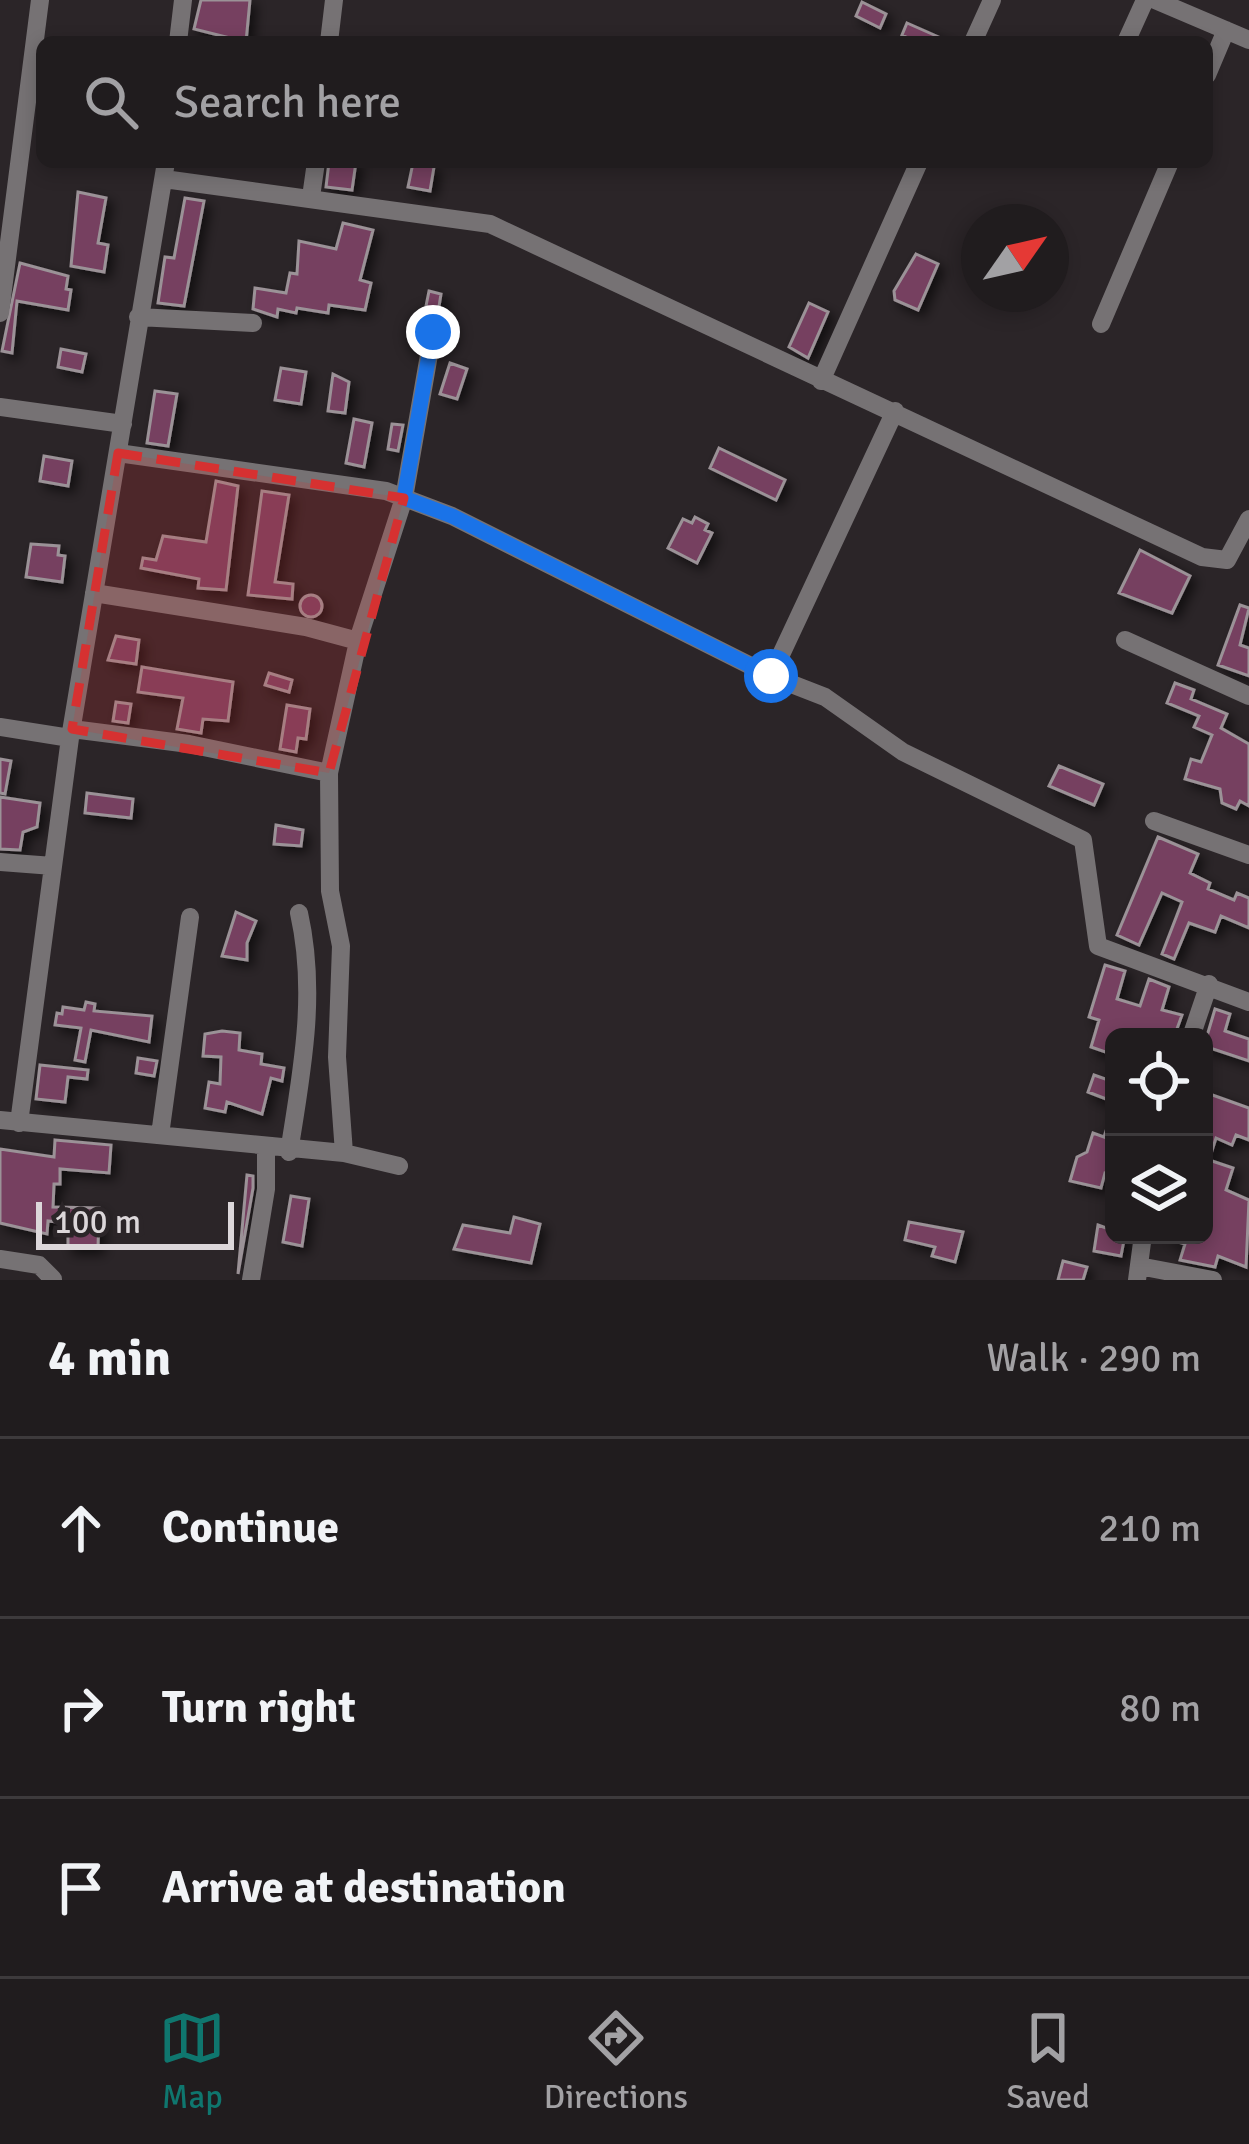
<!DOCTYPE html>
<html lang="en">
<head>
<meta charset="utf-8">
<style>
  :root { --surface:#201c1e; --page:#2d292b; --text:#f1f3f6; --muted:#a2a1a4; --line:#3d3a3c; --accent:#0f766e }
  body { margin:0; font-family:Signika,sans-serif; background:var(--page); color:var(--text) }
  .controls { position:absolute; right:36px; bottom:36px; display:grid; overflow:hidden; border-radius:18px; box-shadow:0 6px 18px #0003 }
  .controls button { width:108px; height:108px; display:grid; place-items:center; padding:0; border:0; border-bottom:3px solid var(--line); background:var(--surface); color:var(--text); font:60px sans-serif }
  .compass { position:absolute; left:961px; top:204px; width:108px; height:108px; border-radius:50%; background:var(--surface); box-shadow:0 6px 18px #0003; rotate:56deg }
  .scale { position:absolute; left:36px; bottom:30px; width:198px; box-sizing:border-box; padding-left:12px; border:6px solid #dcd7da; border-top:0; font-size:33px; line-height:42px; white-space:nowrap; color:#dcd7da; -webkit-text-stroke:9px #2b2528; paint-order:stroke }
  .stop { position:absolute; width:36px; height:36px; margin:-27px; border:9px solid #1a73e8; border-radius:50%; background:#fff }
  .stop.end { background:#1a73e8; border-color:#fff; box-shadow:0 3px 12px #0008 }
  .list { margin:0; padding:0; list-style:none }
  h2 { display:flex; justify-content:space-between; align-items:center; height:156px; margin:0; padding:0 48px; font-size:51px }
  h2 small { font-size:39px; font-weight:400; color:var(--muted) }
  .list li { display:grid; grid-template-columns:78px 1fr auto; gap:36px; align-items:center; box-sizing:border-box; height:180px; padding:0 48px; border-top:3px solid var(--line) }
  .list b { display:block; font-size:45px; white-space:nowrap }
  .list em { font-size:39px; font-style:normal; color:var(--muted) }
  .icon { flex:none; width:66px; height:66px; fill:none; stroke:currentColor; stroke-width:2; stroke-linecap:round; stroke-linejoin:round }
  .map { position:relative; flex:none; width:1249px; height:1280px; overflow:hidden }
  .search { position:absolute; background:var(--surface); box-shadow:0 6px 18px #0003; left:36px; right:36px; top:36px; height:132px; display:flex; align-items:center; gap:30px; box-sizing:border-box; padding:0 42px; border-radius:18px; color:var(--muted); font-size:45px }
  .sheet { height:696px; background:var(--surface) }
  nav { display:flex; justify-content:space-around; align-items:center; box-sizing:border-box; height:168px; border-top:3px solid var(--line); background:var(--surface); font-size:33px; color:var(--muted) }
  nav a { display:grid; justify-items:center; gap:6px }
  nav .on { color:var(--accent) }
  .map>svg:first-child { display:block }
</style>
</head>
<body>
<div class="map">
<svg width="1249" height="1280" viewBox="0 0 1249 1280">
  <defs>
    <filter id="shadow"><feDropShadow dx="5.5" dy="5.5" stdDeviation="6" flood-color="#0009"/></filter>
  </defs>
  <rect width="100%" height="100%" fill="#2b2528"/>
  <path fill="#763f60" stroke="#9b9297" stroke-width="3" filter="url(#shadow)" d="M201 0H250L246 42 194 29Z
    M862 2 886 14 880 28 856 16Z
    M907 23 950 42H917L902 35Z
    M329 162H356L352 190 326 187Z
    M413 163 434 167 430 191 408 187Z
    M78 192 106 198 98 243 108 245 104 272 71 266Z
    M185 198 204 201 184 306 158 303 165 257 174 258Z
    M343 223 373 230 360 280 371 283 365 310 329 305 328 313 297 308 296 313 278 309 277 317 253 309 255 288 286 293 290 273 297 274 299 241 336 249Z
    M916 254 938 264 918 310 895 300 894 291Z
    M20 263 68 276 66 289 71 290 68 310 17 301 12 353 2 351Z
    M429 291 441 294 437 319 424 316Z
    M809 303 828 312 808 358 789 347Z
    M61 349 86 354 82 372 58 367Z
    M450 363 467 369 457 399 440 394Z
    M281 368 306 372 301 404 275 400Z
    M333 374 349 382 345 413 328 411Z
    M155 391 177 394 168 446 147 443Z
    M354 419 372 423 364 467 346 463Z
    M392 424 403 425 398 451 388 449Z
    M719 448 785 480 776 500 710 468Z
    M44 456 72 461 68 486 40 481Z
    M216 481 238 486 226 590 198 588 199 579 141 568 143 558 156 560 163 536 206 542Z
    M262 491 289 495 275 582 293 584 292 599 248 595Z
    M695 517 708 524 705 530 712 533 697 563 668 548 683 519 692 523Z
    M31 544 59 546 58 555 65 556 62 582 26 577Z
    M1140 550 1190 576 1172 613 1119 593Z
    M300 606a11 11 0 1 1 22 0a11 11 0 1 1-22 0Z
    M1240 605 1249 608 1240 645 1249 648V676L1218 665Z
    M116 636 139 640 136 664 108 660Z
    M142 667 233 682 228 721 203 719 201 733 177 729 183 698 138 692Z
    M269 673 292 680 289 692 265 685Z
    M1175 683 1194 690 1191 699 1227 714 1221 728 1249 744V806L1240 801 1236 809 1222 803 1220 789 1185 779 1191 759 1201 762 1212 735 1194 727 1199 716 1167 703Z
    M116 702 131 704 128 723 113 721Z
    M287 705 310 709 306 739 298 738 296 752 280 749Z
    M0 759 11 761 5 794 0 793Z
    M1059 766 1103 784 1094 805 1049 786Z
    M87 793 133 799 131 818 85 813Z
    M0 797 40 803 37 827 23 832 20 850 0 849Z
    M276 825 303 830 301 846 274 844Z
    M1158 837 1198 854 1190 873 1210 883 1208 889 1234 900 1237 893 1249 898V928L1221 916 1215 932 1189 923 1174 959 1162 954 1182 902 1162 893 1139 945 1117 935Z
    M236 912 256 921 247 943V960L222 956Z
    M1105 965 1125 971 1117 999 1140 1006 1149 979 1169 987 1162 1010 1182 1015 1174 1037H1114V1055L1091 1047 1099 1020 1089 1017Z
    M86 1002 95 1004 94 1011 152 1016 149 1042 91 1030 85 1062 75 1060 81 1028 55 1025 57 1013 62 1014 63 1007 84 1010Z
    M1215 1009 1230 1014 1225 1031 1249 1039V1061L1204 1046Z
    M222 1031 240 1033 239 1050 262 1054 261 1064 284 1068 282 1081 271 1078 262 1114 227 1102 225 1112 205 1108 209 1082 220 1084 221 1057 203 1056 205 1034Z
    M138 1058 157 1061 154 1076 136 1073Z
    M40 1065 88 1070 87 1079 68 1077 65 1102 36 1099Z
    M1094 1075 1114 1082V1102L1088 1092Z
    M1204 1092 1249 1108V1140L1236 1135 1232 1145 1216 1138 1209 1160 1233 1168 1226 1190 1249 1200 1246 1267 1218 1256 1215 1267 1180 1260 1185 1244 1165 1238 1204 1235Z
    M1112 1113V1174L1105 1173 1101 1188 1070 1181 1077 1157 1087 1152 1093 1133 1104 1137Z
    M55 1140 111 1145 109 1173 60 1169V1184H54L53 1207 99 1208 98 1248H68V1223L48 1221 47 1234 0 1223V1149L54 1157Z
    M247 1175 253 1176V1188L238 1274Z
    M291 1196 309 1199 302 1246 283 1242Z
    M514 1217 540 1224 531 1263 454 1249 463 1225 510 1233Z
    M909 1222 963 1232 955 1262 932 1256 935 1247 905 1240Z
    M1098 1225 1125 1235 1121 1256 1094 1251Z
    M1063 1261 1087 1267 1083 1280H1058Z"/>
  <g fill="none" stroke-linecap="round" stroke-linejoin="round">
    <path stroke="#767274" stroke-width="18" d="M1155 0 1249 40
      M178 42 183 0
      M329 42 334 0
      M973 42 992 0
      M1126 42 1145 0
      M1207 75 1226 30
      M164 179 490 224 1202 557 1227 560 1249 519
      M311 197 316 162
      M0 313 40 0
      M138 317 253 323
      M1101 324 1170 162
      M821 381 919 162
      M0 407 123 424
      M118 453 386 491 452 516 771 676 895 411
      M94 593 306 627 358 641
      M1125 640 1249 696
      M771 676 825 697 903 752 1083 840 1098 946 1249 1002
      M0 727 70 738
      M72 729 189 744 329 773
      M1154 821 1249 855
      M0 862 53 866
      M1191 1037 1209 984
      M0 1120 344 1153 399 1166
      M19 1123 70 738 166 162
      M160 1135 190 917
      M289 1152C302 1071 317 993 299 913
      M344 1153 337 1057 341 946 330 891 329 773 359 637 404 498 433 332
      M0 1259 39 1265 53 1279
      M1139 1266 1213 1280
      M251 1280 266 1189V1147
      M1137 1280 1143 1235"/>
  </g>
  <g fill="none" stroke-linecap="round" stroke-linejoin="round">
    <path stroke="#1a73e8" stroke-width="15" d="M433 332 404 498 452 516 771 676"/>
  </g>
  <path fill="#d63131" fill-opacity="0.2" stroke="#d63131" stroke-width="9" stroke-dasharray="24 15" stroke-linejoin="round" d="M118 453 404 498 329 773 72 729Z"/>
</svg>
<div class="controls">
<button><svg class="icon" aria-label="locate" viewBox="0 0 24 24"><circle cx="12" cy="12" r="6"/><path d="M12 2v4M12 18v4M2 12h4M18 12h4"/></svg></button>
<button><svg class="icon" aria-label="layers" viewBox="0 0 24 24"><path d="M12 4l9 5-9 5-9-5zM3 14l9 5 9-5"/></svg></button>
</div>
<svg class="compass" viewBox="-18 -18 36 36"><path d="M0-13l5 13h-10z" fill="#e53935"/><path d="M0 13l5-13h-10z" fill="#a2a1a4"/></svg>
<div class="scale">100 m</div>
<div class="stop" style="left:771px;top:676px"></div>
<div class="stop end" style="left:433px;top:332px"></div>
<div class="search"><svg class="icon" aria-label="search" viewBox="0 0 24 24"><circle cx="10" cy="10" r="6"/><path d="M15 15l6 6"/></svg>Search here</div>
</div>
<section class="sheet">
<h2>4 min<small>Walk · 290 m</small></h2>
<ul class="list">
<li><svg class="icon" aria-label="ahead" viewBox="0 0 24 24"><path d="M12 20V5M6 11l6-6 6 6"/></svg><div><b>Continue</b></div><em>210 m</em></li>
<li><svg class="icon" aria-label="right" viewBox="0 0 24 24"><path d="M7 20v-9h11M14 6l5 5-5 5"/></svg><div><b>Turn right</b></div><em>80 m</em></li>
<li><svg class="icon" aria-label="arrive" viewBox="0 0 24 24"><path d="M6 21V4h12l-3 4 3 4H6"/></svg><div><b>Arrive at destination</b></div></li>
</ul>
</section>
<nav>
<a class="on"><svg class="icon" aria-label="map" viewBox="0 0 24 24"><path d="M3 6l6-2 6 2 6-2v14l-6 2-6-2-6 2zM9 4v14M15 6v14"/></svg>Map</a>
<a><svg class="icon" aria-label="directions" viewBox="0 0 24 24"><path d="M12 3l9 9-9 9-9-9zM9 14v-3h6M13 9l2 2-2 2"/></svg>Directions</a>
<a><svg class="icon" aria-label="saved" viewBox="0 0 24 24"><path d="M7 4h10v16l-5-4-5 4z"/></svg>Saved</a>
</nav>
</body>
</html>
